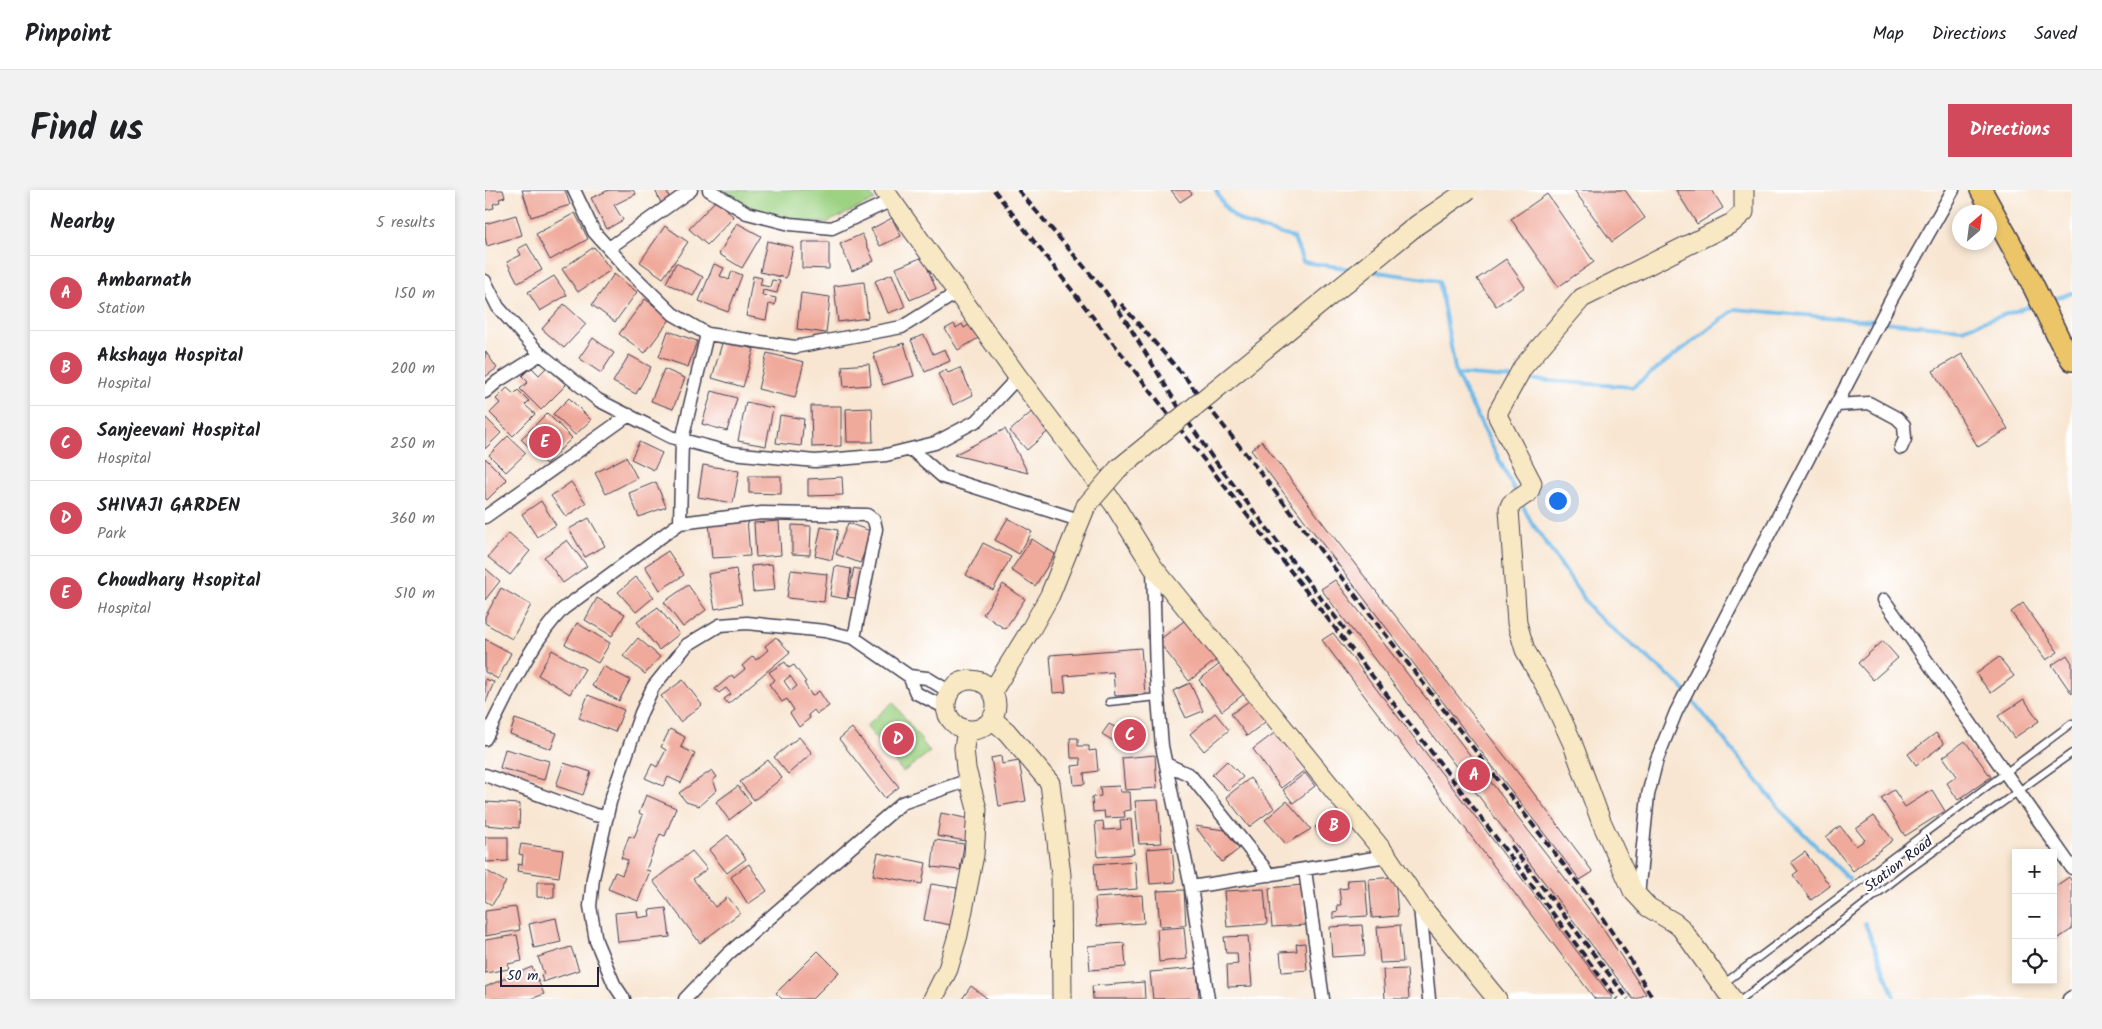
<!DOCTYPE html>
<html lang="en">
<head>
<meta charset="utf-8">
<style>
  :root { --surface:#fff; --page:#f2f2f2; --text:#202124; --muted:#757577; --line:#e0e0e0; --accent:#d1495b }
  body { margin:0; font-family:Kalam,sans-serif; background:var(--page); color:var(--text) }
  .controls { position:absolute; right:15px; bottom:15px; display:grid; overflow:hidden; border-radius:0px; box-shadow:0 2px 8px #0003 }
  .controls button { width:45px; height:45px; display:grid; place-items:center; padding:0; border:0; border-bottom:1px solid var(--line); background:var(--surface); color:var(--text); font:25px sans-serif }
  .compass { position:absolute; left:1467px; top:15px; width:45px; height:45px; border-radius:50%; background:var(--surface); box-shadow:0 2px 8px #0003; rotate:28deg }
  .scale { position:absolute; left:15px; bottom:12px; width:99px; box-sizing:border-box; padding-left:5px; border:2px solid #22223b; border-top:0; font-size:14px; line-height:18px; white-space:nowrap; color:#22223b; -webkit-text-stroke:4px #fff; paint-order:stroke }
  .you { position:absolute; left:1072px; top:310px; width:18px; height:18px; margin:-12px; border:4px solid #fff; border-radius:50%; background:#1a73e8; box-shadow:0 0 0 8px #1a73e833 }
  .badge { display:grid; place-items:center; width:32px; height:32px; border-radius:50%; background:var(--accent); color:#fff; font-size:16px; font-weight:700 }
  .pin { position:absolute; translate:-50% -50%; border:2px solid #fff; box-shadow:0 1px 5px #0006 }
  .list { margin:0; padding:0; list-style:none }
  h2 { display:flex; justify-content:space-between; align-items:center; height:65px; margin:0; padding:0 20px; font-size:21px }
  h2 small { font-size:16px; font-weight:400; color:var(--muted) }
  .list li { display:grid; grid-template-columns:32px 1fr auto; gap:15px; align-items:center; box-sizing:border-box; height:75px; padding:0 20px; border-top:1px solid var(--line) }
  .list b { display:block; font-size:19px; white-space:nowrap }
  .list p { margin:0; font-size:16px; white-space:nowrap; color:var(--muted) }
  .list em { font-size:16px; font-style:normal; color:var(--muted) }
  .icon { flex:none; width:28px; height:28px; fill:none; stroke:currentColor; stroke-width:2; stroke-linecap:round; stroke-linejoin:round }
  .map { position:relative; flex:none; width:1587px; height:809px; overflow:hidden; border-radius:0px }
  header { display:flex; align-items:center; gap:30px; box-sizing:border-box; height:70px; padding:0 25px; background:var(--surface); border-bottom:1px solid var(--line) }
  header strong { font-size:24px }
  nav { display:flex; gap:28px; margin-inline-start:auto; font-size:18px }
  .intro { display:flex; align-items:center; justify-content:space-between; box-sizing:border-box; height:120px; padding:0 30px }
  h1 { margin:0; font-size:35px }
  .button { padding:12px 22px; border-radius:0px; background:var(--accent); color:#fff; font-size:18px; font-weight:700 }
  main { display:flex; gap:30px; padding:0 30px }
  aside { flex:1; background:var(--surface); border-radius:0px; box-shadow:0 2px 8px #0003 }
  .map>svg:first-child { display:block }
</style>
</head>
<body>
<header>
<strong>Pinpoint</strong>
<nav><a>Map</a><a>Directions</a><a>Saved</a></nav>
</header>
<div class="intro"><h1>Find us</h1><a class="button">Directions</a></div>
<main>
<aside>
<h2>Nearby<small>5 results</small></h2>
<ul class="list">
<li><span class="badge">A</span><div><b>Ambarnath</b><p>Station</p></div><em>150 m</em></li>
<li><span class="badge">B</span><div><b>Akshaya Hospital</b><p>Hospital</p></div><em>200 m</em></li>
<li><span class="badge">C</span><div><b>Sanjeevani Hospital</b><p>Hospital</p></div><em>250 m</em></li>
<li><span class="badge">D</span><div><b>SHIVAJI GARDEN</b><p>Park</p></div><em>360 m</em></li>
<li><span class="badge">E</span><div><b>Choudhary Hsopital</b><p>Hospital</p></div><em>510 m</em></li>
</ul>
</aside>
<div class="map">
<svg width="1587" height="809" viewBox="0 0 1587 809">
  <rect width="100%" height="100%" fill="#fff"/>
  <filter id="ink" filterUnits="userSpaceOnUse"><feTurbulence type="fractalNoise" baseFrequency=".02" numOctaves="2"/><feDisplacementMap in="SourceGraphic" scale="10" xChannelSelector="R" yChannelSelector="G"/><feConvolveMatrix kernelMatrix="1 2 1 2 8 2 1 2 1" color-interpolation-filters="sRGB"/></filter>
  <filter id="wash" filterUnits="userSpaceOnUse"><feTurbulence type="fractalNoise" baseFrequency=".0096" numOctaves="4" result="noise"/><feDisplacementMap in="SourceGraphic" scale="20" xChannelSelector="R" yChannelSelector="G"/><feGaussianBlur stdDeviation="1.12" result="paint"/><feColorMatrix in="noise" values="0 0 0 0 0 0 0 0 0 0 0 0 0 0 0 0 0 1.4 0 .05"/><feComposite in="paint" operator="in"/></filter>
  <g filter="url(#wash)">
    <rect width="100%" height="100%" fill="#f8e6d2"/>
    <path fill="#9dd283" stroke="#607a5f" d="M230 0H382L390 10 341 33 302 29 262 19Z
      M408 512 445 562 418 582 381 536Z"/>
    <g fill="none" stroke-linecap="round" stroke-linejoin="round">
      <path stroke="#6ebae8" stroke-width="4" d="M731 0C734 6 737 13 741 18 756 38 786 40 809 48L818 72 867 79
        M886 81 954 91 971 184 1025 188
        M1563 111 1587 103
        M971 184 1031 303
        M1037 189 1148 197 1250 119 1477 139 1549 115
        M1037 314 1045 330 1109 423 1195 495 1300 625 1364 689
        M1380 733 1410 809"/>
    </g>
    <g id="blocks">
      <path fill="#f0aa9c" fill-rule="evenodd" d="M0 0H18L20 7 14 9 15 12 8 14 9 18 0 20Z
        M37 0H80L85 15 46 27Z
        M124 0H148L151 4 129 15 138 30 122 39 106 8Z
        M170 0H187L182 2 185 9 176 13Z
        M686 0H704L707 4 695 12Z
        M1089 0H1140L1160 28 1127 52Z
        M1191 0H1227L1238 18 1212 34Z
        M1062 4 1109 72 1073 97 1026 29Z
        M231 10 249 27 222 55 204 39Z
        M90 23 103 49 65 70 51 44Z
        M31 25 37 45 2 56 0 47V34Z
        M407 28 416 46 395 56 386 39Z
        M252 33 276 46 257 78 234 64Z
        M180 36 203 52 178 88 155 72Z
        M377 44 389 71 367 81 355 54Z
        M282 51 308 57 301 88 275 82Z
        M317 52H344V79L317 78Z
        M42 54 57 80 33 93 22 72 36 65 33 59Z
        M109 57 126 80 93 102 77 79Z
        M438 67 451 99 425 110 411 78Z
        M1021 69 1040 97 1011 116 992 89Z
        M191 73 218 87 208 106 181 93Z
        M229 74 239 78 235 86 244 90 247 81 257 85 243 122 214 111Z
        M129 84 152 102 130 132 107 115Z
        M407 84 420 117 403 123 390 91Z
        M69 86 82 105 55 121 43 102Z
        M268 86 277 88 275 95 285 97 287 90 295 91 292 103 278 100 277 105 291 108 290 115 284 114 281 130 261 126Z
        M379 92 383 128 353 132 349 96Z
        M316 103 345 107 341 143 312 139Z
        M160 109 186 128 160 163 134 144Z
        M79 114 101 134 79 158 57 139Z
        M489 132 497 146 473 160 460 139 469 134 471 138 477 134 479 138Z
        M183 141 212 151 203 177 174 167Z
        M439 145 448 164 460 159 465 171 440 182 426 150Z
        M108 148 129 163 116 183 94 168Z
        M238 150 269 159 258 197 227 188Z
        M419 153 429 186 398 195 388 163Z
        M0 161 12 178 0 187Z
        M282 163 319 172 310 208 273 199Z
        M1477 164 1523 239 1493 257 1448 181Z
        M144 165 166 177 151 204 128 192Z
        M384 174 386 195 359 197 357 176Z
        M46 177 54 185 62 177 81 195 56 220 35 199 43 192 37 186Z
        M475 178 488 205 468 215 453 184 461 180 463 183Z
        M179 179 200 188 188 219 166 211Z
        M22 198 29 204 33 200 44 211 40 215 50 224 28 246 5 223 15 213 11 209Z
        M227 201 252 208 242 241 217 234Z
        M84 208 106 230 90 245 68 224Z
        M261 212 288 218 281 256 253 251Z
        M326 216H356V256L327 257Z
        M387 218 388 252H362L361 219Z
        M551 218 568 237 542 260 525 241Z
        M62 223 87 248 61 274 36 249Z
        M295 225 319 229 316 256 291 253Z
        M0 227 16 243 0 259Z
        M520 239 543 283 469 265Z
        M23 246 41 263 21 282 4 265Z
        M777 251 841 337 1044 597 1108 682 1095 690 977 537 766 260Z
        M154 252 177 263 169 280 146 269Z
        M141 267 152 288 121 304 110 283Z
        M0 268 22 290 2 310 0 308Z
        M218 275 254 281 248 313 213 307Z
        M264 286H296V304L264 303Z
        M357 287 358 305 323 306V289Z
        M86 292 101 313 81 327 66 306Z
        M171 292 181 317 154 327 144 303Z
        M56 311 71 335 52 347 37 324Z
        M104 328 120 356 100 367 84 339Z
        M523 328 547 342 534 364 510 350Z
        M262 329 265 366 227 368 224 332Z
        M294 331 296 365 271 367 269 333Z
        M363 333 388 342 375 373 351 364Z
        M307 335 326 336 325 365 307 364Z
        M336 337 353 340 347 370 330 366Z
        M24 343 45 361 25 385 3 367Z
        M547 349 570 364 550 396 526 380Z
        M82 350 102 376 78 393 59 367Z
        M498 353 526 367 508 400 481 385Z
        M183 361 199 385 175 400 160 376Z
        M287 374 290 400 268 402 266 376Z
        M350 376 366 379 362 409 345 406Z
        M0 378 15 391 0 410Z
        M369 378 381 381 376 409 363 407Z
        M251 379 257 414 230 419 223 384Z
        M306 380 342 384 339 412 302 408Z
        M151 387 169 407 151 422 133 402Z
        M850 390 1110 727 1161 804 1152 809H1148L836 399Z
        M518 394 540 409 520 439 498 424Z
        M203 395 221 420 198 437 179 412Z
        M16 398 46 415 27 449 0 433V427Z
        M112 408 140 424 127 446 100 430Z
        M1538 413 1573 462 1561 470 1526 422Z
        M173 417 194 444 174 460 152 432Z
        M704 427 735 467 704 491 673 451Z
        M92 433 125 453 113 473 80 454Z
        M848 443 992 629 1128 809H1110L837 450Z
        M291 447 305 462 243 514 239 509 246 504 241 498 234 503 230 499 247 485 249 488 260 479 257 476 268 466 271 470 283 460 280 456Z
        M153 448 175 467 160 484 138 466Z
        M0 449 26 463 13 489 0 482Z
        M1398 451 1413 468 1388 490 1373 473Z
        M656 458 660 504 630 506 628 482 579 486 581 502 568 503 565 465Z
        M67 460 100 479 85 504 53 485Z
        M1582 465 1587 473V504L1567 475Z
        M1514 467 1529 486 1506 503 1491 484Z
        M740 470 764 500 737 521 714 490Z
        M300 472 304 478 309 475 321 492 319 493 327 506 334 501 344 516 332 524 329 520 323 525 325 528 314 537 305 523 309 520 302 509 297 512 284 494 290 490 284 482ZM305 486 312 496 306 501 299 491Z
        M118 476 145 490 134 511 107 496Z
        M0 489 9 492 0 514Z
        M198 490 217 515 195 532 176 506Z
        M705 493 718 521 701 528 688 501Z
        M103 505 139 520 130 542 94 528Z
        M768 508 784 529 762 546 746 524Z
        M1539 509 1554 531 1529 548 1513 526Z
        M730 523 744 540 719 561 705 544Z
        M30 529 72 543 66 559 25 544Z
        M652 529 660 536 648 552 635 555 617 544 624 534 632 538H643Z
        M367 538 414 597 400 608 354 549Z
        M185 539 200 547 196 557 210 564 196 593 183 587 178 596 160 588 167 574 172 577 181 560 176 557Z
        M792 541 820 580 796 598 768 559Z
        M1451 543 1459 554 1431 575 1423 564Z
        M314 547 327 563 303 584 289 567Z
        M585 548H593V556H604V561L611 560 613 581 599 583 600 594 589 595 587 576 596 575 595 568H586Z
        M1480 551 1506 587 1473 610 1462 593 1472 586 1458 567Z
        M20 559 64 571 59 590 15 578Z
        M670 565 672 598 640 600 637 568Z
        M516 566 517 574 534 571 541 611 514 616 506 568Z
        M283 570 297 588 269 610 255 592Z
        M742 571 758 587 743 601 727 585Z
        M79 573 106 582 98 605 71 596Z
        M227 580 232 587 228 590 232 600 214 616 201 612 194 603Z
        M820 583 830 596 808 613 798 600Z
        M765 588 789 618 764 637 741 607Z
        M253 596 266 613 244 630 231 612Z
        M634 596 635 602H645L646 620 639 621 640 627 620 628 619 621 608 622 607 607 616 606 615 597Z
        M1409 600 1420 617 1447 600 1460 621 1420 646 1396 608Z
        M161 605 191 618 180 646 175 644 161 680 165 681 153 711 123 699 130 682 137 685 143 670 136 668 144 646 149 648 158 625 154 623Z
        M673 610 677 653 654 654 650 611Z
        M802 611 826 639 801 654 780 630Z
        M0 612 35 614 34 638 0 635Z
        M847 622 860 636 842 651 830 637Z
        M456 623 485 629 481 651 452 646Z
        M1389 626 1408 650 1368 681 1341 647 1355 636 1371 656 1380 650 1371 639Z
        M646 629 649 664 613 667 610 632 618 631 619 640 636 639 635 630Z
        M710 636 740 640 754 659 737 672Z
        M243 645 261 669 242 683 224 660Z
        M0 647H23V671L0 672Z
        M450 650 479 654 475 680 447 677Z
        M36 654 78 660 74 687 32 681 33 674 37 675 38 665 34 664Z
        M687 657 690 692 665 694 662 659Z
        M207 661 222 679 208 689 230 717 243 707 255 723 215 753 168 691Z
        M1320 662 1345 696 1326 710 1308 685 1313 681 1306 672Z
        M393 663 441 673 437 694 388 685Z
        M650 671 652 699 611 702 609 674Z
        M264 674 282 701 263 714 246 687Z
        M0 680 21 692 7 715 0 711Z
        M910 687 913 726 887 728 884 689Z
        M1584 687 1587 692V739L1568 752V698Z
        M880 689 883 726 848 728V722L853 721 852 715H856L854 699 863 698 862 690Z
        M52 692H69V708L52 707Z
        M446 694 472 698 466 735 439 730Z
        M817 695 820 735 787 737 784 698Z
        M779 699 782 734 742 737 739 701Z
        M699 700 701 735 675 736 672 701Z
        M657 705 659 733 612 736 610 708Z
        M31 717 35 740 0 746V721Z
        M181 718 185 747 133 752 130 723 152 721 153 728 165 726 164 720Z
        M71 728 76 752 49 758 44 734Z
        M877 735 880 765 847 767 845 737Z
        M915 735 918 772 895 773 892 737Z
        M699 737 702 769 674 772 672 739Z
        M32 745 37 771 23 774 24 779 0 783V750Z
        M763 746 767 796 743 797 742 775 753 774 752 763H741L739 747Z
        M639 753 641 777 605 780 603 756Z
        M820 753 822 780 797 782 795 762 812 761 811 754Z
        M86 757 94 780 58 792 56 785 59 784 53 767Z
        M333 761 354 782 327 809H297L291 803Z
        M47 777 59 804 46 809H0V797Z
        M712 778 714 808 668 809 665 782Z
        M922 779 924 809H900L898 780Z
        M659 792 660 809H608L607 796Z
        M486 796 503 809H477Z"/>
    </g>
  </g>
  <g filter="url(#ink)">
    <use href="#blocks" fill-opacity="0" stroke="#423f52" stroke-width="1"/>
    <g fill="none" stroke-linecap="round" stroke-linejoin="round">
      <g stroke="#423f52" stroke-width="9">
        <path id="lane" d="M624 512 673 507
          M1238 794 1587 533
          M1257 809 1423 680 1587 563"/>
      </g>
      <g stroke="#423f52" stroke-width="15">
        <path id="street" d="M89 0 109 42 143 80 188 124 222 144 310 157 417 137 473 102
          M224 0 262 23 305 34 347 38 407 10
          M124 58 206 0
          M0 91 13 117 53 162 113 210 186 247 247 263 330 271 401 265 450 253 493 230 533 187
          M0 202 13 191 56 164
          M1352 215 1384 213 1412 228 1419 235 1420 249 1416 258
          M426 259 458 287 594 330
          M0 327 144 225
          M195 333 277 323 382 325 389 330 391 339 369 448
          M668 377 671 485 677 556 706 697 723 809
          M1399 410 1587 678
          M461 518 431 503 424 486 442 488 465 502
          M0 549C22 507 45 452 78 419L195 333 197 250 222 144
          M681 574 705 585 785 685
          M0 585 110 625 122 627
          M820 680 838 809
          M706 697 902 666
          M1153 706 1163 605 1172 569 1191 522 1407 108 1468 0
          M935 717 944 809
          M139 809 129 794 111 751 105 716 108 688 125 612 156 523 168 497 202 455 235 435 262 433 340 441 369 448 424 486
          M200 809 243 764 417 613 484 590
          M1584 809 1587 807"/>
      </g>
      <g stroke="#423f52" stroke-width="21">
        <path id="secondary" d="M399 0 533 187 629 314 668 377 902 666 935 715 1012 809
          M461 515a25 25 0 1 1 50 0a25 25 0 1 1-50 0Z
          M507 502 546 439 565 405 601 316
          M507 529 522 542 565 593 576 685 577 809
          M448 809 463 779 473 745 489 665 492 619 481 579 479 558 482 540
          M1247 809 1196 738 1190 733 1163 717 1148 701 1116 631 1087 552 1065 504 1040 460 1032 433 1024 319 1026 314 1044 302 1047 293 1013 227V222L1038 177 1097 108 1247 33 1259 22V0"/>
      </g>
      <g stroke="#423f52" stroke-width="24">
        <path id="primary" d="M1496 0 1544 87 1575 151 1587 170"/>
      </g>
      <use href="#lane" stroke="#fff" stroke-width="6"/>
      <use href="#street" stroke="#fff" stroke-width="12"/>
      <use href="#secondary" stroke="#f8e8c3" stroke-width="19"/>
      <use href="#primary" stroke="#edc569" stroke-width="21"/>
      <path stroke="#22223b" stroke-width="4" stroke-dasharray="8 4" stroke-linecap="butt" d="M509 0 955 573 1132 809
        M533 0 620 101 641 131 699 226 727 267 865 446
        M636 114 699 186 771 277 1099 701 1143 766 1168 809
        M1026 656 1143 809"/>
      <g stroke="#423f52" stroke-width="21" stroke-linecap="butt">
        <path id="secondary-bridge" d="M601 316 633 279 932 35 983 0"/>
      </g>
      <use href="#secondary-bridge" stroke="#f8e8c3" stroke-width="19"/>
    </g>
  </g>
  <g text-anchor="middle" stroke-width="4.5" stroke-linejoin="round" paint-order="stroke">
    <g font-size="15" fill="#22223b" stroke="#fff">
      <text transform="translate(1413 674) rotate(-37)" y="5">Station Road</text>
    </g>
  </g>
</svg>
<div class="controls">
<button>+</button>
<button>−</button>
<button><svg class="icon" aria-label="locate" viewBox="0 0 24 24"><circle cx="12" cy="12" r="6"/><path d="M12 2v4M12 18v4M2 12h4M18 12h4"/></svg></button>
</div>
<svg class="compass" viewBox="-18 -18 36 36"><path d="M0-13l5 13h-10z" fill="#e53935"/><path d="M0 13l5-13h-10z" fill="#757577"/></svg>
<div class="scale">50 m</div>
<div class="you"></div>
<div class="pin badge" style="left:989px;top:585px">A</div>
<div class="pin badge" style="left:849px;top:636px">B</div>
<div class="pin badge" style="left:645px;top:545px">C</div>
<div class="pin badge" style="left:413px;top:549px">D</div>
<div class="pin badge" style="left:60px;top:252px">E</div>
</div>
</main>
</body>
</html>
